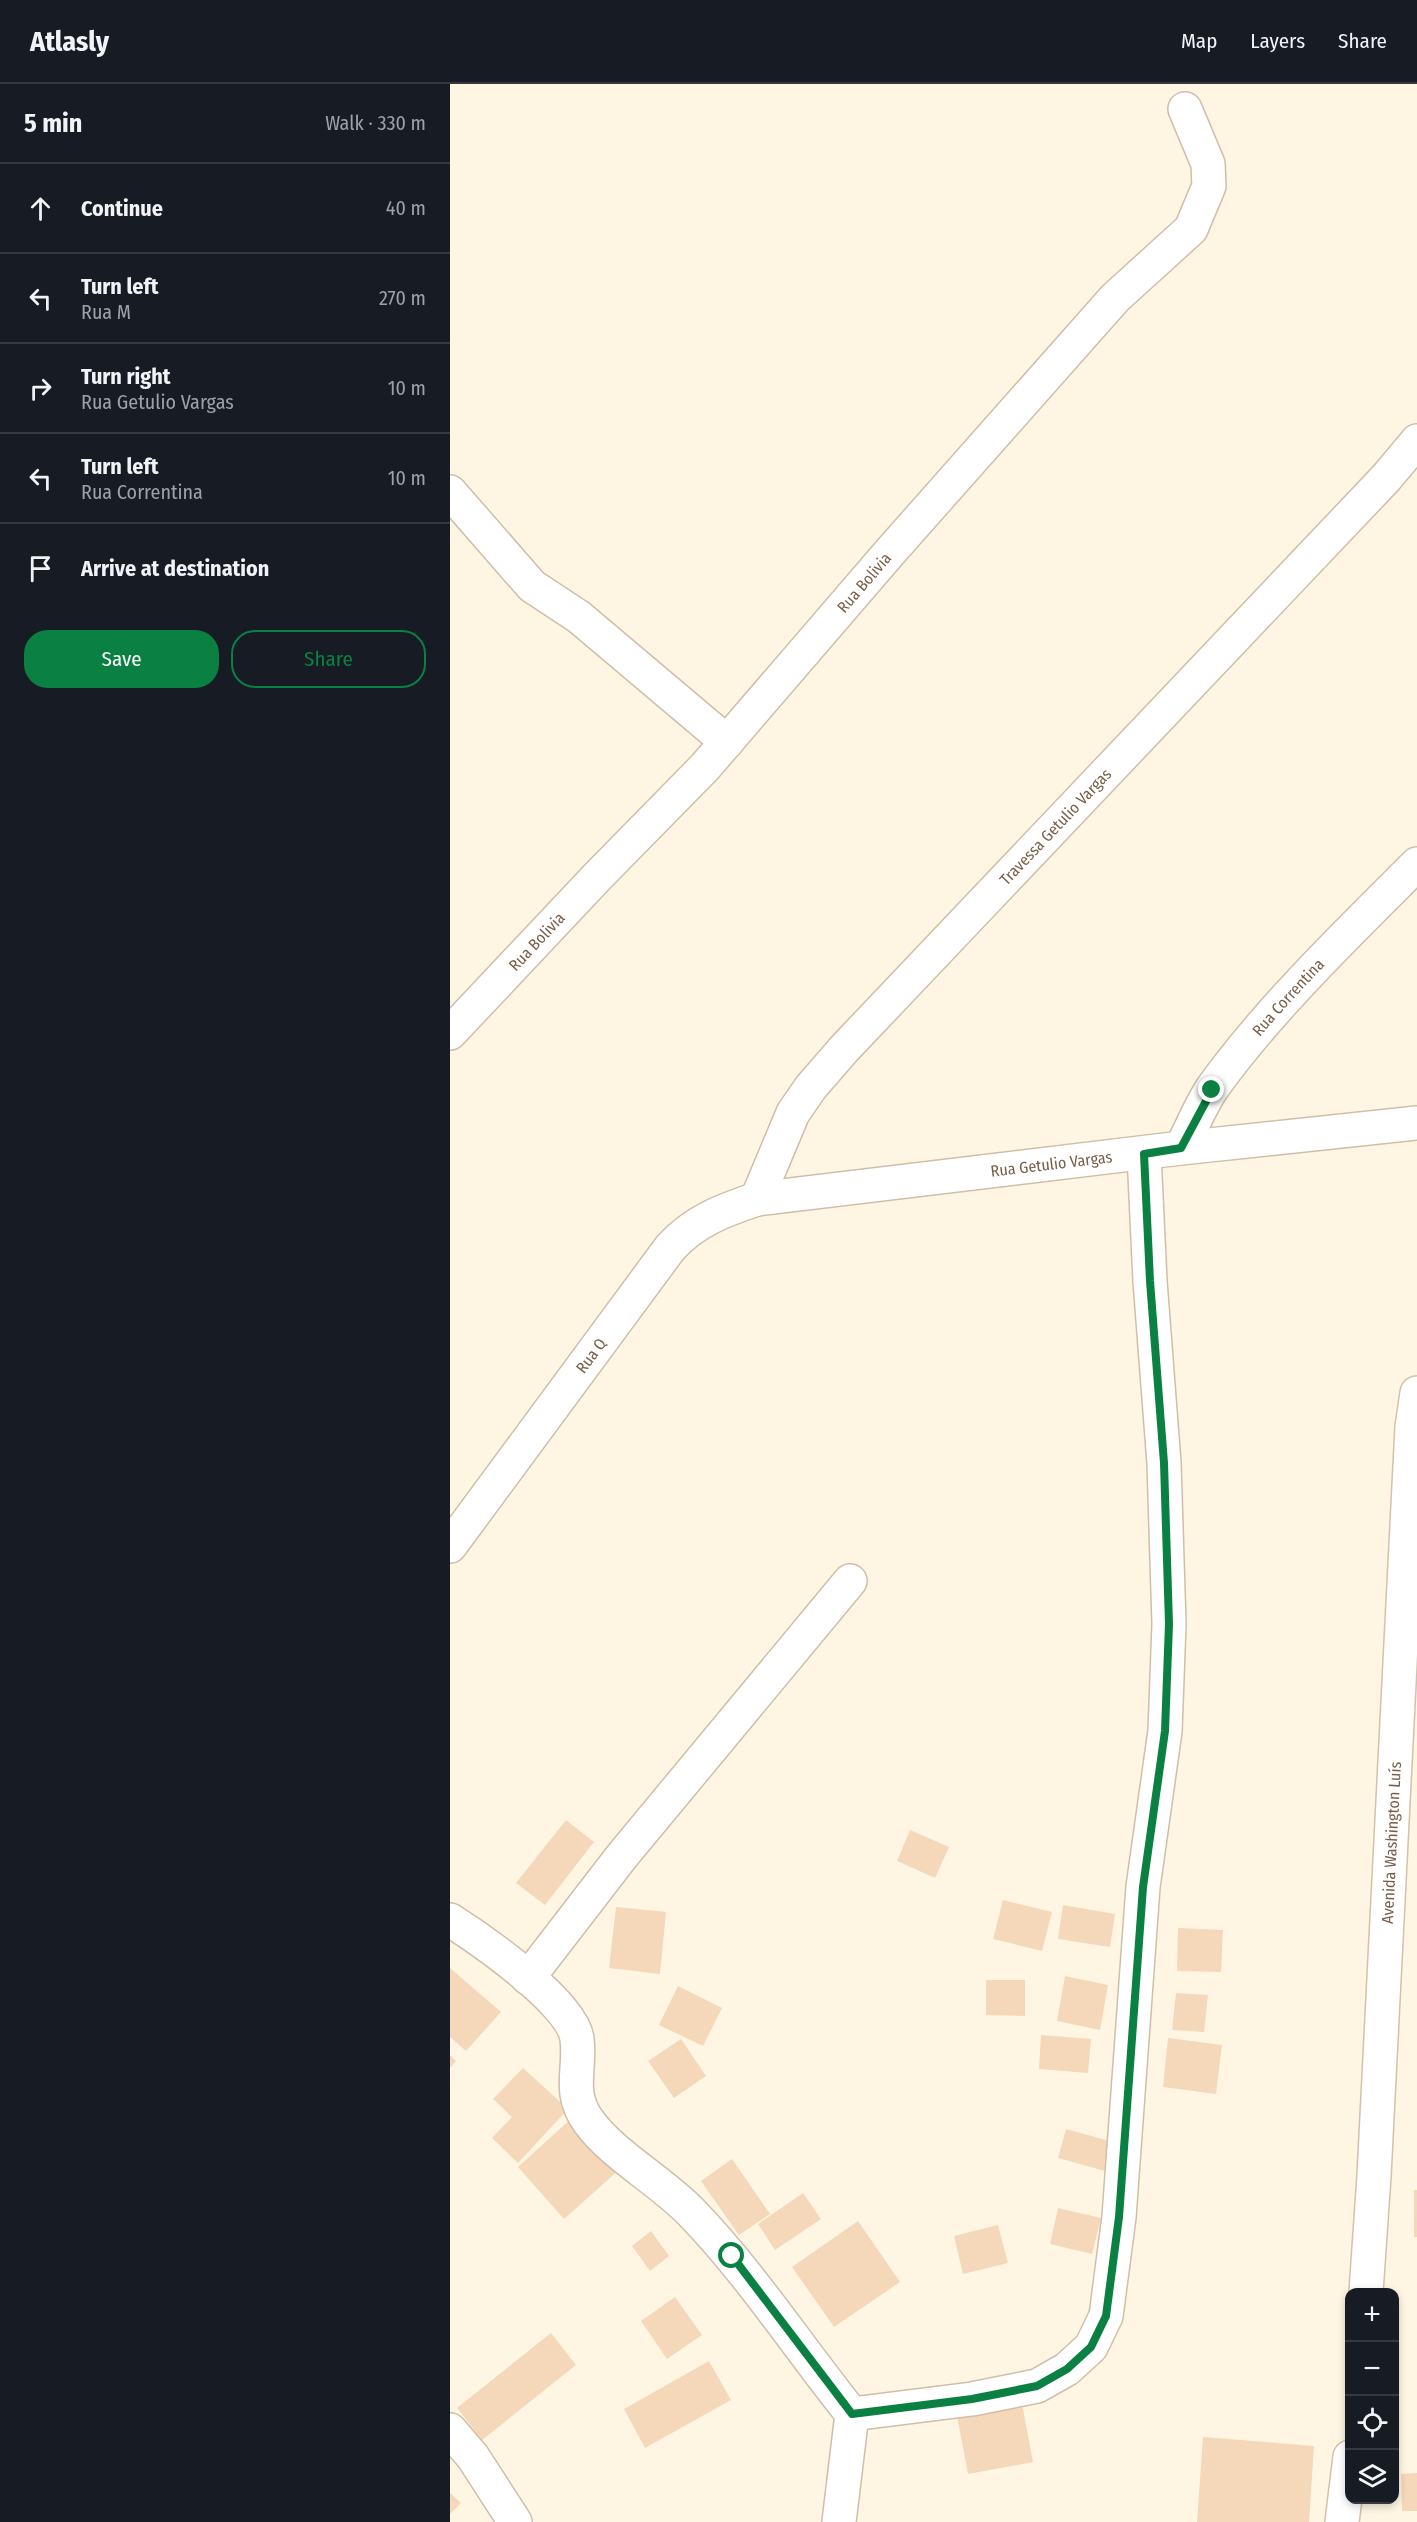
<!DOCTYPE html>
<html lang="en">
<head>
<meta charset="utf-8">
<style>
  :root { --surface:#171b24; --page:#242831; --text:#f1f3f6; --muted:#9ea1a6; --line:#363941; --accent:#0b8043 }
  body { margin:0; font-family:"Fira Sans Condensed",sans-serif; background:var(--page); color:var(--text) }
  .controls { position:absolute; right:18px; bottom:18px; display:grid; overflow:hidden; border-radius:12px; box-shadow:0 3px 9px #0003 }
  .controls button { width:54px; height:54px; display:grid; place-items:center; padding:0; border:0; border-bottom:2px solid var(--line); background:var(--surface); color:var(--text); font:30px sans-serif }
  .stop { position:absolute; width:18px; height:18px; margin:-14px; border:4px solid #0b8043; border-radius:50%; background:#fff }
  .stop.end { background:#0b8043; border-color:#fff; box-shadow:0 2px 6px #0008 }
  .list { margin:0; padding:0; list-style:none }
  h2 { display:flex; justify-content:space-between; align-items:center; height:78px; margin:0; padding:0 24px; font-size:26px }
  h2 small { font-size:20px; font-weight:400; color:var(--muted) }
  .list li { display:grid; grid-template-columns:39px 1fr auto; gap:18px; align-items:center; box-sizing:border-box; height:90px; padding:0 24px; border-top:2px solid var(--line) }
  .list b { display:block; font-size:22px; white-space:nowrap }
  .list p { margin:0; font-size:20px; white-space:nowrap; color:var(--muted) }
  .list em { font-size:20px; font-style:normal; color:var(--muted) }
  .actions { display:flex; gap:12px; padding:18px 24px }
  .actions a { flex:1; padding:14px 0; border:2px solid var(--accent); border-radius:24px; text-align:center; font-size:21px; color:var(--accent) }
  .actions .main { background:var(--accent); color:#fff }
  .icon { flex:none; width:33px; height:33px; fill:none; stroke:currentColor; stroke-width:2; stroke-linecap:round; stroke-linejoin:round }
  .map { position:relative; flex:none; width:967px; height:2438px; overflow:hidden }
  header { display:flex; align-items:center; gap:36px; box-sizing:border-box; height:84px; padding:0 30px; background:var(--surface); border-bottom:2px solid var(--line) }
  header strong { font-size:28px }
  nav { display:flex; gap:33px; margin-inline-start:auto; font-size:21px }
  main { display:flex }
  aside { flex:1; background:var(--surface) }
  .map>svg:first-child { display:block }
</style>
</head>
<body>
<header>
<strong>Atlasly</strong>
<nav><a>Map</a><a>Layers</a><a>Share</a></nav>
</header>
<main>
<aside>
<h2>5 min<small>Walk · 330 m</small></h2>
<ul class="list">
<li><svg class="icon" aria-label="ahead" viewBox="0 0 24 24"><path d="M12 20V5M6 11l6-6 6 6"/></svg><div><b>Continue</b></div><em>40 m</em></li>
<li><svg class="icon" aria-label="left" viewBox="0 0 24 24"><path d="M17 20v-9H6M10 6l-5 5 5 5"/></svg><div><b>Turn left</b><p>Rua M</p></div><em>270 m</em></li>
<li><svg class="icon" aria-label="right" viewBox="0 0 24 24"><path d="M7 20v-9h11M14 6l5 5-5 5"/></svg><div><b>Turn right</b><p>Rua Getulio Vargas</p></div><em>10 m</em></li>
<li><svg class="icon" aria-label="left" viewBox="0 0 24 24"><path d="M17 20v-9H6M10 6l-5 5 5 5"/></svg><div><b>Turn left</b><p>Rua Correntina</p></div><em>10 m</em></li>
<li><svg class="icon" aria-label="arrive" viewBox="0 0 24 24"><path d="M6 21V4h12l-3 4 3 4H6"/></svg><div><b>Arrive at destination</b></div></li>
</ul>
<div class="actions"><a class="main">Save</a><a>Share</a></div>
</aside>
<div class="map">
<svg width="967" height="2438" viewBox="0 0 967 2438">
  <rect width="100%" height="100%" fill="#fef6e3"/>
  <path fill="#f5d7b9" d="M116 1736 144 1758 95 1821 66 1799Z
    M460 1746 499 1763 485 1794 447 1777Z
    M553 1816 602 1828 592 1867 543 1855Z
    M613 1821 665 1830 660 1863 608 1855Z
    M166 1823 216 1828 210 1890 159 1884Z
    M728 1844 773 1846 771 1888 727 1887Z
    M0 1884 51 1928 16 1967 0 1953Z
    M615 1892 658 1901 650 1946 607 1937Z
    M536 1896H575V1932L536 1931Z
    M228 1902 272 1924 253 1962 209 1941Z
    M726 1909 758 1911 754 1948 722 1946Z
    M591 1951 641 1955 638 1989 589 1985Z
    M718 1954 772 1961 766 2010 713 2003Z
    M231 1955 256 1992 224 2014 198 1977Z
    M0 1971 6 1977 0 1984Z
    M73 1984 118 2025 68 2079 42 2054 62 2033 43 2015Z
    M124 2032 170 2085 114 2135 68 2083Z
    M616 2045 663 2058 655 2087 608 2074Z
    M282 2075 320 2130 289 2151 251 2097Z
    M964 2106H967V2153H964Z
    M353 2109 371 2135 325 2166 308 2140Z
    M608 2124 651 2134 642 2170 600 2160Z
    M408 2137 450 2198 384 2243 342 2183Z
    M548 2141 558 2179 513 2190 504 2152Z
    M201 2147 219 2172 200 2187 182 2162Z
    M225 2213 252 2251 217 2275 191 2237Z
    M101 2249 126 2281 32 2356 7 2324Z
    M259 2277 281 2316 195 2364 174 2325Z
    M572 2320 583 2378 518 2390 507 2332Z
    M753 2353 864 2362 859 2438H747Z
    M967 2389V2427H952L951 2390Z
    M0 2409 11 2419 0 2430Z"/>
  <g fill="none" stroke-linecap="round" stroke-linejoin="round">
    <g stroke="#d0bea9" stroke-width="36">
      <g id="street">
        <path d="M0 408 82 502 129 533 277 658"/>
        <path id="s1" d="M0 949 147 793 255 683 440 468 665 214 741 145 759 102 758 80 735 25"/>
        <path id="s2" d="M731 1064C742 1044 750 1022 763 1003 820 924 898 849 967 780"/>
        <path id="s3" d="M307 1115 343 1029 361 1003 394 965 936 394 967 357"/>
        <path id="s4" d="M0 1462 220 1164C244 1137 274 1126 307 1115L731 1064 967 1039"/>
        <path d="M0 1836C30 1855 123 1919 127 1955 131 1987 117 2008 139 2038 162 2070 212 2098 241 2128 301 2190 348 2263 402 2330L389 2438"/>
        <path d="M78 1894 172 1772 400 1497"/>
        <path d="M402 2330 522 2315 587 2302 617 2285 641 2263 656 2232 669 2133 693 1803 715 1647 719 1540 714 1379 700 1197 694 1070"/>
        <path d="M0 2346 23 2373 65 2438"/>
      </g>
    </g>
    <g stroke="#d5c1a8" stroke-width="36">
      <g id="secondary">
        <path id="s5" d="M916 2208 924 2092 962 1343 967 1309"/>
        <path d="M892 2438 900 2373"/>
      </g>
    </g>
    <use href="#street" stroke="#fff" stroke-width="33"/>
    <use href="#secondary" stroke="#fff" stroke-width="33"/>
  </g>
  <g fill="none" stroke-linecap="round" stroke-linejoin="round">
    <path stroke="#0b8043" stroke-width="8" d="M282 2172 402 2330 522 2315 587 2302 617 2285 641 2263 656 2232 669 2133 693 1803 715 1647 719 1540 714 1379 700 1197 694 1070 731 1064 762 1006"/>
  </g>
  <g text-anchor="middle" stroke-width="4.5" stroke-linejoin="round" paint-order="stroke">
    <g font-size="16" fill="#785e47" stroke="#fff9eb">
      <text dy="6" stroke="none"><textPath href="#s1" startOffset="612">Rua Bolivia</textPath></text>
      <text dy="6" stroke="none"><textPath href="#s3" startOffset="482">Travessa Getulio Vargas</textPath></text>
      <text dy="6" stroke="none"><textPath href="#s1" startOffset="126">Rua Bolivia</textPath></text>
      <text dy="6" stroke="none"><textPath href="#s2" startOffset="186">Rua Correntina</textPath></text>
      <text dy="6" stroke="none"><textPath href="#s4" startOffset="768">Rua Getulio Vargas</textPath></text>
      <text dy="6" stroke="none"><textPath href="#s4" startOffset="237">Rua Q</textPath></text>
      <text dy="6" stroke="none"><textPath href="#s5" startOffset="450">Avenida Washington Luís</textPath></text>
    </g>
  </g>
</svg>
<div class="controls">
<button>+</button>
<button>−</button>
<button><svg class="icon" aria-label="locate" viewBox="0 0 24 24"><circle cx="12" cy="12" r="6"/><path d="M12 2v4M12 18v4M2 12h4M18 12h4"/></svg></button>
<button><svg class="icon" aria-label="layers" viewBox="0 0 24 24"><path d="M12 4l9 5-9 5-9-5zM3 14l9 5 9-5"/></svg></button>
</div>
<div class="stop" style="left:282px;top:2172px"></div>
<div class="stop end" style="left:762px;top:1006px"></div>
</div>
</main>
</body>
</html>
